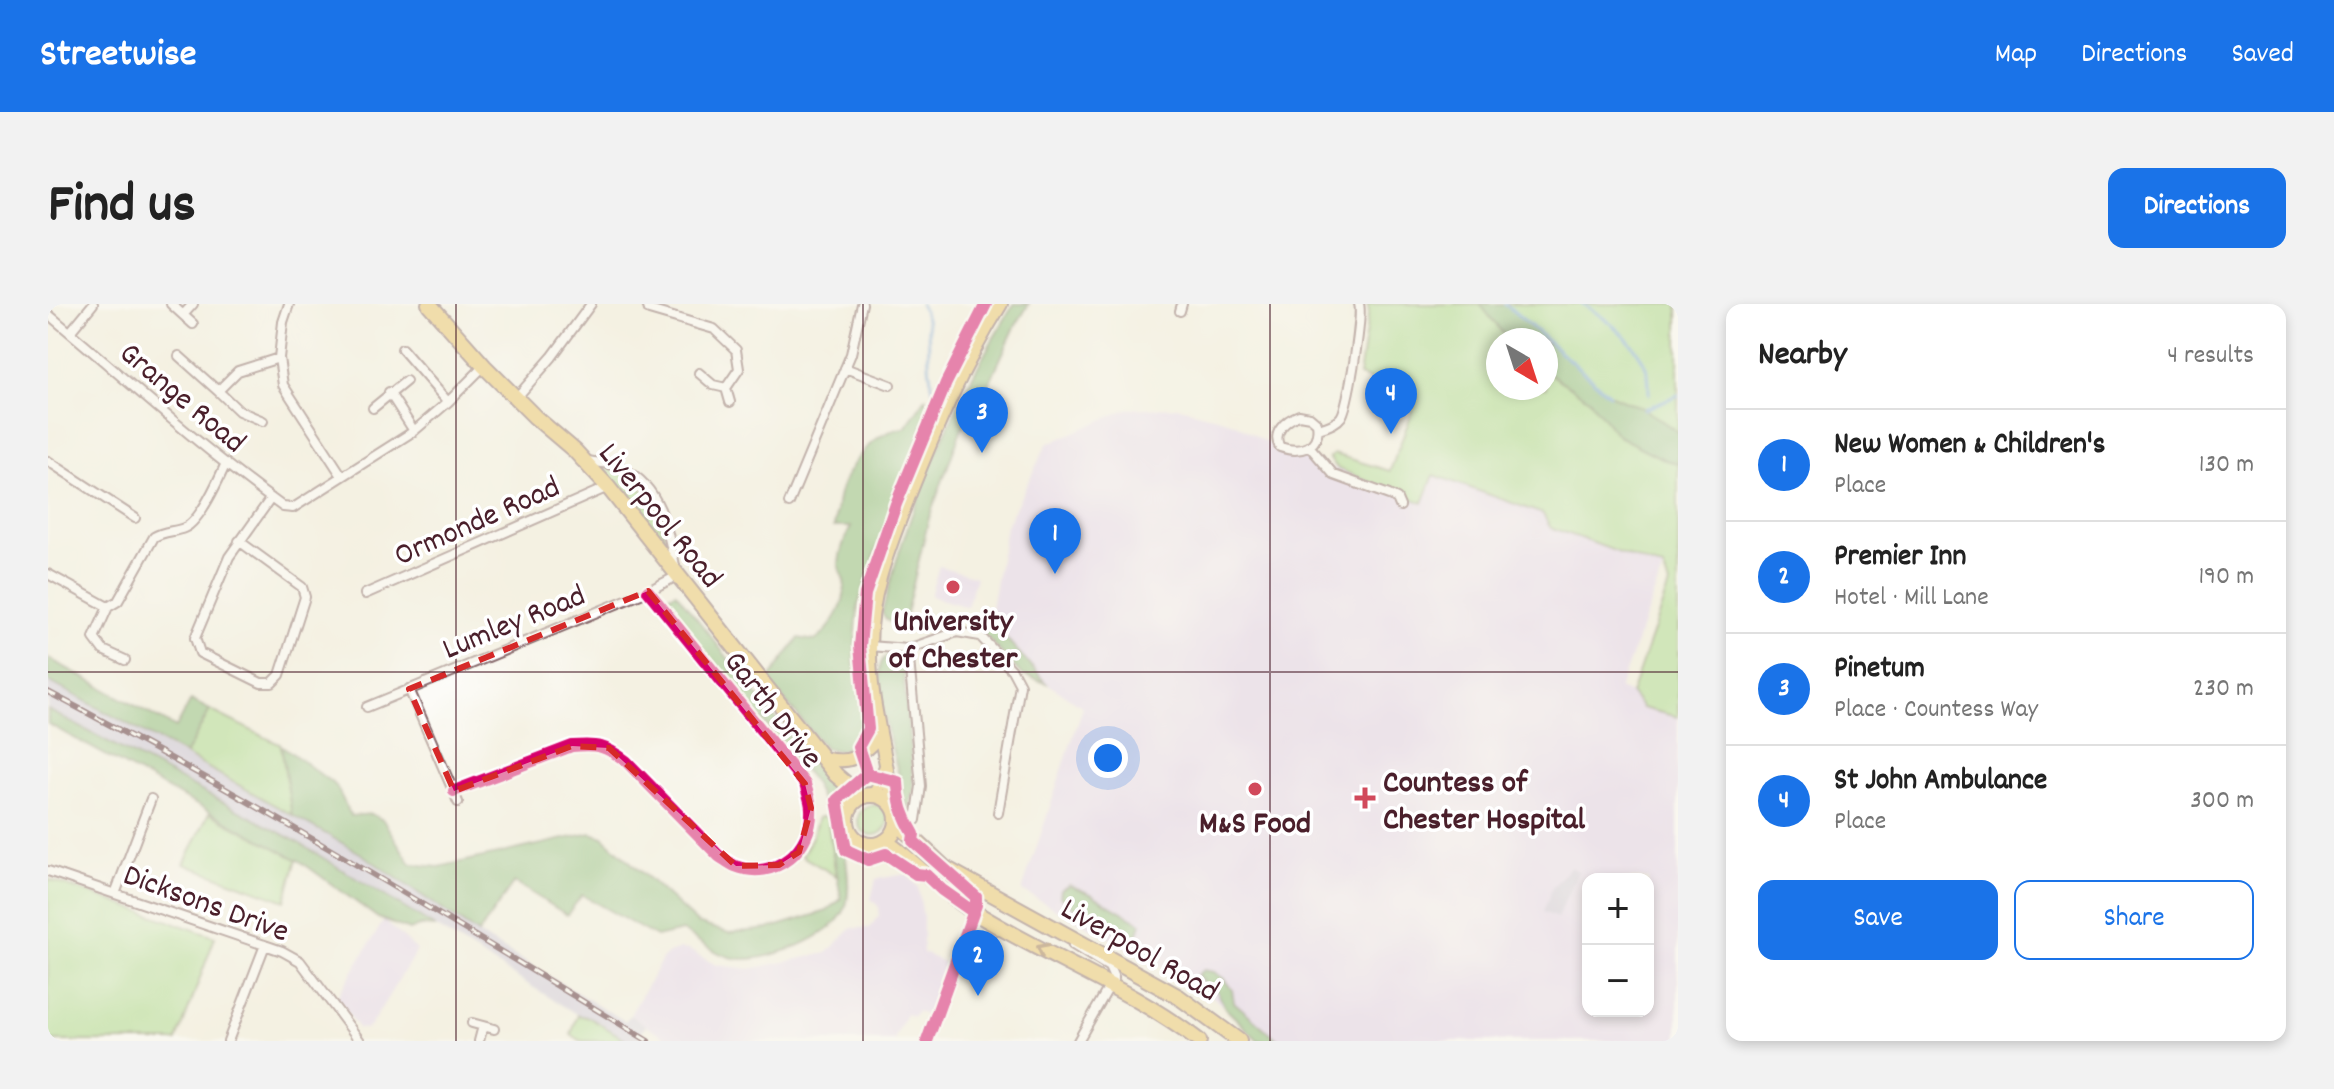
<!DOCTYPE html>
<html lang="en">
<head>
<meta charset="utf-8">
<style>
  :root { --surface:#fff; --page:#f2f2f2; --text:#222; --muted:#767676; --line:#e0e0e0; --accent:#1a73e8 }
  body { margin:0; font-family:Dekko,sans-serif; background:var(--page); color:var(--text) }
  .controls { position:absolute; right:24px; bottom:24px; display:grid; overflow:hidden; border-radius:16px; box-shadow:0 4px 12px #0003 }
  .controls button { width:72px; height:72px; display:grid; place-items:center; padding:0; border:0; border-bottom:2px solid var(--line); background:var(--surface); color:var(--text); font:40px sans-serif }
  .compass { position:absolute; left:1438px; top:24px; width:72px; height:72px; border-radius:50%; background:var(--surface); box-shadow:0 4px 12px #0003; rotate:141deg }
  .you { position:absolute; left:1060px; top:454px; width:28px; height:28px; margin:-20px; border:6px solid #fff; border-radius:50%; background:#1a73e8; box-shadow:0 0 0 12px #1a73e833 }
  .badge { display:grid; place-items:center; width:52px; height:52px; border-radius:50%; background:var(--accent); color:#fff; font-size:26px; font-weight:700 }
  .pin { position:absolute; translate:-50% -66px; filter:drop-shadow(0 2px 4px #0008) }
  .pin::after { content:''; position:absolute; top:42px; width:28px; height:24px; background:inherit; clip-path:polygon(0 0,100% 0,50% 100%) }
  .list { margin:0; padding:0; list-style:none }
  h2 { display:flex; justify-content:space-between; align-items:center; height:104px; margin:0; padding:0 32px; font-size:34px }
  h2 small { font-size:26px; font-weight:400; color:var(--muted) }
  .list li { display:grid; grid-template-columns:52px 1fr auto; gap:24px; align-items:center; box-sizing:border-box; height:112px; padding:0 32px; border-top:2px solid var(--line) }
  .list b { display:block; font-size:30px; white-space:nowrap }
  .list p { margin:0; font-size:26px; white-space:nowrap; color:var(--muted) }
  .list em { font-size:26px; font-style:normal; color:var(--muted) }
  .actions { display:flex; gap:16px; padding:24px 32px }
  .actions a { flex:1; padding:18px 0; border:2px solid var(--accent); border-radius:16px; text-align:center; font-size:28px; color:var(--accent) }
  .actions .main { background:var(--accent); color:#fff }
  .map { position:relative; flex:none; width:1630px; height:737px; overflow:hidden; border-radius:16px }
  header { display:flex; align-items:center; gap:48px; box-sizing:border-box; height:112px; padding:0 40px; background:var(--accent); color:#fff }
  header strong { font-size:38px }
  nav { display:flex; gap:44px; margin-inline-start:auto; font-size:28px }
  .intro { display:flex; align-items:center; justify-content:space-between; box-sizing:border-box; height:192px; padding:0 48px }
  h1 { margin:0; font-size:56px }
  .button { padding:20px 36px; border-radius:16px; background:var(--accent); color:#fff; font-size:28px; font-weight:700 }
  main { display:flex; gap:48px; padding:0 48px }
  aside { flex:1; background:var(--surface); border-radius:16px; box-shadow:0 4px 12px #0003 }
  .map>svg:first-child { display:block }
</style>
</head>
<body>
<header>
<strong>Streetwise</strong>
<nav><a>Map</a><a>Directions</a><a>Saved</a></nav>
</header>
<div class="intro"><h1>Find us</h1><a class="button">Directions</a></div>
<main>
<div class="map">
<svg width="1630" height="737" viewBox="0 0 1630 737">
  <rect width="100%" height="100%" fill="#fff"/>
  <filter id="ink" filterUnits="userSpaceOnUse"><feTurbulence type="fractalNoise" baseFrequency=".0125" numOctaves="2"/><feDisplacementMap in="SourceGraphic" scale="16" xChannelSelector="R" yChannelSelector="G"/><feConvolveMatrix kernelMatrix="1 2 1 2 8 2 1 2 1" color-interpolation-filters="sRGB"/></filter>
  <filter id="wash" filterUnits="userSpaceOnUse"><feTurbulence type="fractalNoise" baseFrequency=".006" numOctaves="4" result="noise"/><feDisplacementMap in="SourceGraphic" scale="32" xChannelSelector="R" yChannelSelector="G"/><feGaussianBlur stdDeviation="1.8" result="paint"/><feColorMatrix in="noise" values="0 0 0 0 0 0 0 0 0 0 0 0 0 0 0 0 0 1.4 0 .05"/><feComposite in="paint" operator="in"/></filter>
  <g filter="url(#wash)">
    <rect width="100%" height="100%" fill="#f4f1e2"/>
    <path fill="#e3d3f2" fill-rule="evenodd" d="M1132 103 1186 119 1218 138 1374 199 1386 170 1495 210 1502 223 1615 265 1571 385 1583 390 1594 404 1630 413V737H1211L1160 688 974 587 1035 403 998 379 941 315 958 222 999 140 1079 105ZM1540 575H1600V707H1540Z
      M891 262 928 273 919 303 882 292Z
      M859 570 870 583 875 613V649L900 660 880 713 869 707 866 713 858 710 846 737H624L582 711 614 655 621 649 632 645 641 646 668 661 702 665 779 649 804 624H822L831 612V603L823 595 828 575Z
      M336 616 369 646 322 722 317 725 310 724 289 693Z"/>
    <path fill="#c6c0da" d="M0 377 312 549 430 630 577 717 582 711 598 721 588 737H580L542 714 530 711 248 538 0 406Z
      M1522 563 1530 567 1509 614 1495 608 1504 584Z"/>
    <path fill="#a7da8a" stroke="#787c5a" stroke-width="2" fill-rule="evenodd" d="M1319 0H1630V413L1594 404 1583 390 1621 281 1615 265 1502 223 1495 210 1386 171 1375 199 1290 165 1281 154 1286 150 1342 167 1370 92 1311 72 1321 6ZM1450 36H1498V84H1450Z
      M560 164C593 172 609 203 617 233L612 237 557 168Z
      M162 406 233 441 244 511 137 451Z
      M810 516a15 15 0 1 1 30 0a15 15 0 1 1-30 0Z
      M161 509 249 555 237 597 136 560Z
      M770 513H779L788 572 754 552 764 533Z
      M0 575 167 633 129 737H0Z
      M530 711 542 714 580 737H534L523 731Z"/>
    <path fill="#85ba76" stroke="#686c50" stroke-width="2" d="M966 0H981L967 23 938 86 913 126 881 214 854 326 839 316 834 309C861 201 907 94 966 0Z
      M1432 0H1457L1561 90 1596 105 1630 128V159L1617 156 1570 132 1541 95 1498 67V36H1460Z
      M878 94 882 105 830 242 810 302 806 358 816 416 812 431 803 442 791 447 777 444 720 377 751 334 767 337C784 324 800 299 796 277 795 270 790 267 791 259 792 245 797 235 803 223H786C788 212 788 200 791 190 800 161 826 126 857 124Z
      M628 288 761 457 773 459C787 484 809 582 796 607 782 634 724 656 694 655 674 655 651 637 634 627L608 633 534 591 519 611 466 578 430 630 312 549 244 511 233 441 288 482 303 512 323 510 335 516 363 560 391 563 543 529 555 533 649 619 681 629 720 625 779 607 793 595 779 508 764 476 613 295Z
      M935 315H941L998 379 974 371 932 326 931 321Z
      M843 349 854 354 866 486 859 506C854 496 855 487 852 476 844 442 829 399 832 364 833 356 836 353 843 349Z
      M0 354 128 424 143 396 162 406 137 451 0 377Z
      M0 406 248 537 387 623 371 622 361 626 330 614 252 557 0 420Z
      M1021 581 1043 590 1093 619 1090 630 1082 633 1034 609 1012 593 1013 586Z
      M1155 666 1166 668 1176 675 1184 686 1186 698 1231 737H1211L1177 704 1167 683 1155 678 1149 671Z"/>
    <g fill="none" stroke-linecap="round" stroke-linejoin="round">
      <path stroke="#699dd5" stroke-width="3" d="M872 0C883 19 880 38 881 58 881 71 885 85 888 98
        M1457 0 1561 90
        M1534 0C1558 14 1595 42 1600 71 1601 77 1601 84 1601 90
        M1596 105 1630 91"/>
    </g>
  </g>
  <g filter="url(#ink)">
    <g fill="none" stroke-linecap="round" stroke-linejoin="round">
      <g stroke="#86686b" stroke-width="12">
        <path id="minor" d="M123 0 145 20
          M241 0 235 18 231 54 235 81 294 172
          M599 0 601 6 666 25 688 46 691 65 678 84 665 81 651 69
          M1132 7 1134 0
          M0 10C78 75 153 144 235 203L245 204 366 127 400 98 436 62
          M135 11 145 0
          M22 28 45 0
          M354 45 400 98
          M131 52 170 87 190 67 231 54
          M797 64 842 81
          M678 84 682 98
          M170 87 191 107 215 117
          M341 88 366 127
          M469 93 504 53 543 0
          M325 104 358 77
          M1251 111 1262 113 1269 119C1273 144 1252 150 1232 143 1223 129 1238 116 1251 111Z
          M1270 125C1278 123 1288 120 1293 113 1300 105 1315 12 1311 0
          M1262 143 1286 171 1341 191 1349 195 1352 202
          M0 157 87 214
          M741 199 803 50 814 0
          M191 237 254 283 257 293 232 371 224 379H213L152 349 147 334 181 253 223 194
          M0 270 60 303 70 297 106 233C116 227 126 228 136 224 152 218 171 175 178 159
          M317 290 560 183
          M60 303 46 334 55 346 77 356
          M821 342 860 345 909 328 932 332 964 366 972 381 950 509
          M860 345 873 482 868 516
          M361 385 410 498
          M319 403 600 287 629 272C621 233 616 185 576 165 566 159 551 159 539 157
          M406 487 524 442C549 440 557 441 578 457L671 552C676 555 682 560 687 562 727 578 765 545 763 505 763 497 759 488 757 480L600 287
          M0 567 234 647 252 657 312 737
          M67 590 103 495
          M1025 641 1061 663 1066 674 1030 737
          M424 719 446 725
          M180 737 217 641
          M431 737 435 722"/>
      </g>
      <g stroke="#86686b" stroke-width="14">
        <path id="tertiary" d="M879 737 928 601V593L911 577"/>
      </g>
      <g stroke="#86686b" stroke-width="16">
        <path id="primary" d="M775 454C804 461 810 453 831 433
          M827 491 838 462
          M844 501C839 448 821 398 822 344 822 288 841 244 861 192 887 126 915 61 953 0"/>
      </g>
      <g stroke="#86686b" stroke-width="18">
        <path id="trunk" d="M381 0 436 62 487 113 527 147 560 183 788 471 814 493
          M799 516a25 25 0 1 1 50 0a25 25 0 1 1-50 0Z
          M849 519 897 564 1131 693 1191 737
          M837 537C868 558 891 586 923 606 997 653 1081 683 1151 737"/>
      </g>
      <use href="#minor" stroke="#fff" stroke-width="8"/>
      <use href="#tertiary" stroke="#fff" stroke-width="10"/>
      <use href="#primary" stroke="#ecc569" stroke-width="12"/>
      <use href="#trunk" stroke="#ecc569" stroke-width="14"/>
      <g stroke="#4a1f2b" stroke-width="6">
        <path id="rail" d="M0 388C205 495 403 617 600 737"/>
      </g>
      <use href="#rail" stroke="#fff" stroke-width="3" stroke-dasharray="9" stroke-linecap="butt"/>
      <g stroke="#fff" stroke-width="17">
        <path id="cycleway" d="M819 470 810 443 820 425 812 342 817 290 848 200 898 79 938 0
          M406 487 524 442C549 440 557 441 578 457L671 552C676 555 682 560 687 562 727 578 765 545 763 505 763 497 759 488 757 480L600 287
          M879 737 928 601V593L865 537 866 530C856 514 850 496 850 478L819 470 789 496 798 546 820 556 838 550 868 570 878 571 894 586 924 607"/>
      </g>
      <use href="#cycleway" stroke="#d6006c" stroke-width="12"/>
    </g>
    <defs><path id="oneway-chevron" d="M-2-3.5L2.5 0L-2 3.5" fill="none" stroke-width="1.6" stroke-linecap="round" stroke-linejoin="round" transform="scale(2)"/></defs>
    <use stroke="#9b724a" href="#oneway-chevron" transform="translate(994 645) rotate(-152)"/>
  </g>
  <path d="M0 0H1630V737H0ZM600 287 757 480 763 504 751 548 731 561 688 562 561 444 524 442 406 487 361 385Z" fill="#f4f1e2" fill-opacity=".55" fill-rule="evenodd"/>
  <path fill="none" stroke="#d62828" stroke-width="6" stroke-dasharray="16 10" stroke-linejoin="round" d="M600 287 757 480 763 504 751 548 731 561 688 562 561 444 524 442 406 487 361 385Z"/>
  <path fill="none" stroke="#4a1f2b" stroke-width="2" stroke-opacity="0.55" d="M408 0V737M815 0V737M1222 0V737M0 368H1630"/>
  <g fill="#d1495b" stroke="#fff" stroke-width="3">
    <circle cx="905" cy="283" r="8"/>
    <circle cx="1207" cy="485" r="8"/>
    <path d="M1313 482h8v8h8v8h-8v8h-8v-8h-8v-8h8z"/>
  </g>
  <g text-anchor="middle" stroke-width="7" stroke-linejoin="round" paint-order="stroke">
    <g font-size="32" fill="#4a1f2b" stroke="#fff">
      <text transform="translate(136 92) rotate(40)" y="11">Grange Road</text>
      <text transform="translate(614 210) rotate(51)" y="11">Liverpool Road</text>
      <text transform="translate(428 215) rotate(-24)" y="11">Ormonde Road</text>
      <text transform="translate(465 316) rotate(-22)" y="11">Lumley Road</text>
      <text transform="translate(727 404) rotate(52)" y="11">Garth Drive</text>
      <text transform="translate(159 597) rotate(20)" y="11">Dicksons Drive</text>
      <text transform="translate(1093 644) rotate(30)" y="11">Liverpool Road</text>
    </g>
    <g font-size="32" font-weight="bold" fill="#4a1f2b" stroke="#fff">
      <text x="905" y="326">University<tspan x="905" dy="37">of Chester</tspan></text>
      <text x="1335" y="487" text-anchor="start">Countess of<tspan x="1335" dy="37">Chester Hospital</tspan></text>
      <text x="1207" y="528">M&amp;S Food</text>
    </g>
  </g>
</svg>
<div class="controls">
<button>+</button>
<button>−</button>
</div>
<svg class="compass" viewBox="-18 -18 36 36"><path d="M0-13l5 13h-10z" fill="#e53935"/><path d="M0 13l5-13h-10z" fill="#767676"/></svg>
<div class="you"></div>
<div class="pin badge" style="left:1007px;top:270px">1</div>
<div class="pin badge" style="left:930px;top:692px">2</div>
<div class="pin badge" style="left:934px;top:149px">3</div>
<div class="pin badge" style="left:1343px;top:130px">4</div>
</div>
<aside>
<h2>Nearby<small>4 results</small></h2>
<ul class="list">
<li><span class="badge">1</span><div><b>New Women &amp; Children's</b><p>Place</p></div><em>130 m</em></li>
<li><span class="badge">2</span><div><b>Premier Inn</b><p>Hotel · Mill Lane</p></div><em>190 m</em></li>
<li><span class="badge">3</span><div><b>Pinetum</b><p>Place · Countess Way</p></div><em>230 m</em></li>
<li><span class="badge">4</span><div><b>St John Ambulance</b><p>Place</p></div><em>300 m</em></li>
</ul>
<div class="actions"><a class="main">Save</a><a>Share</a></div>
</aside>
</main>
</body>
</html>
